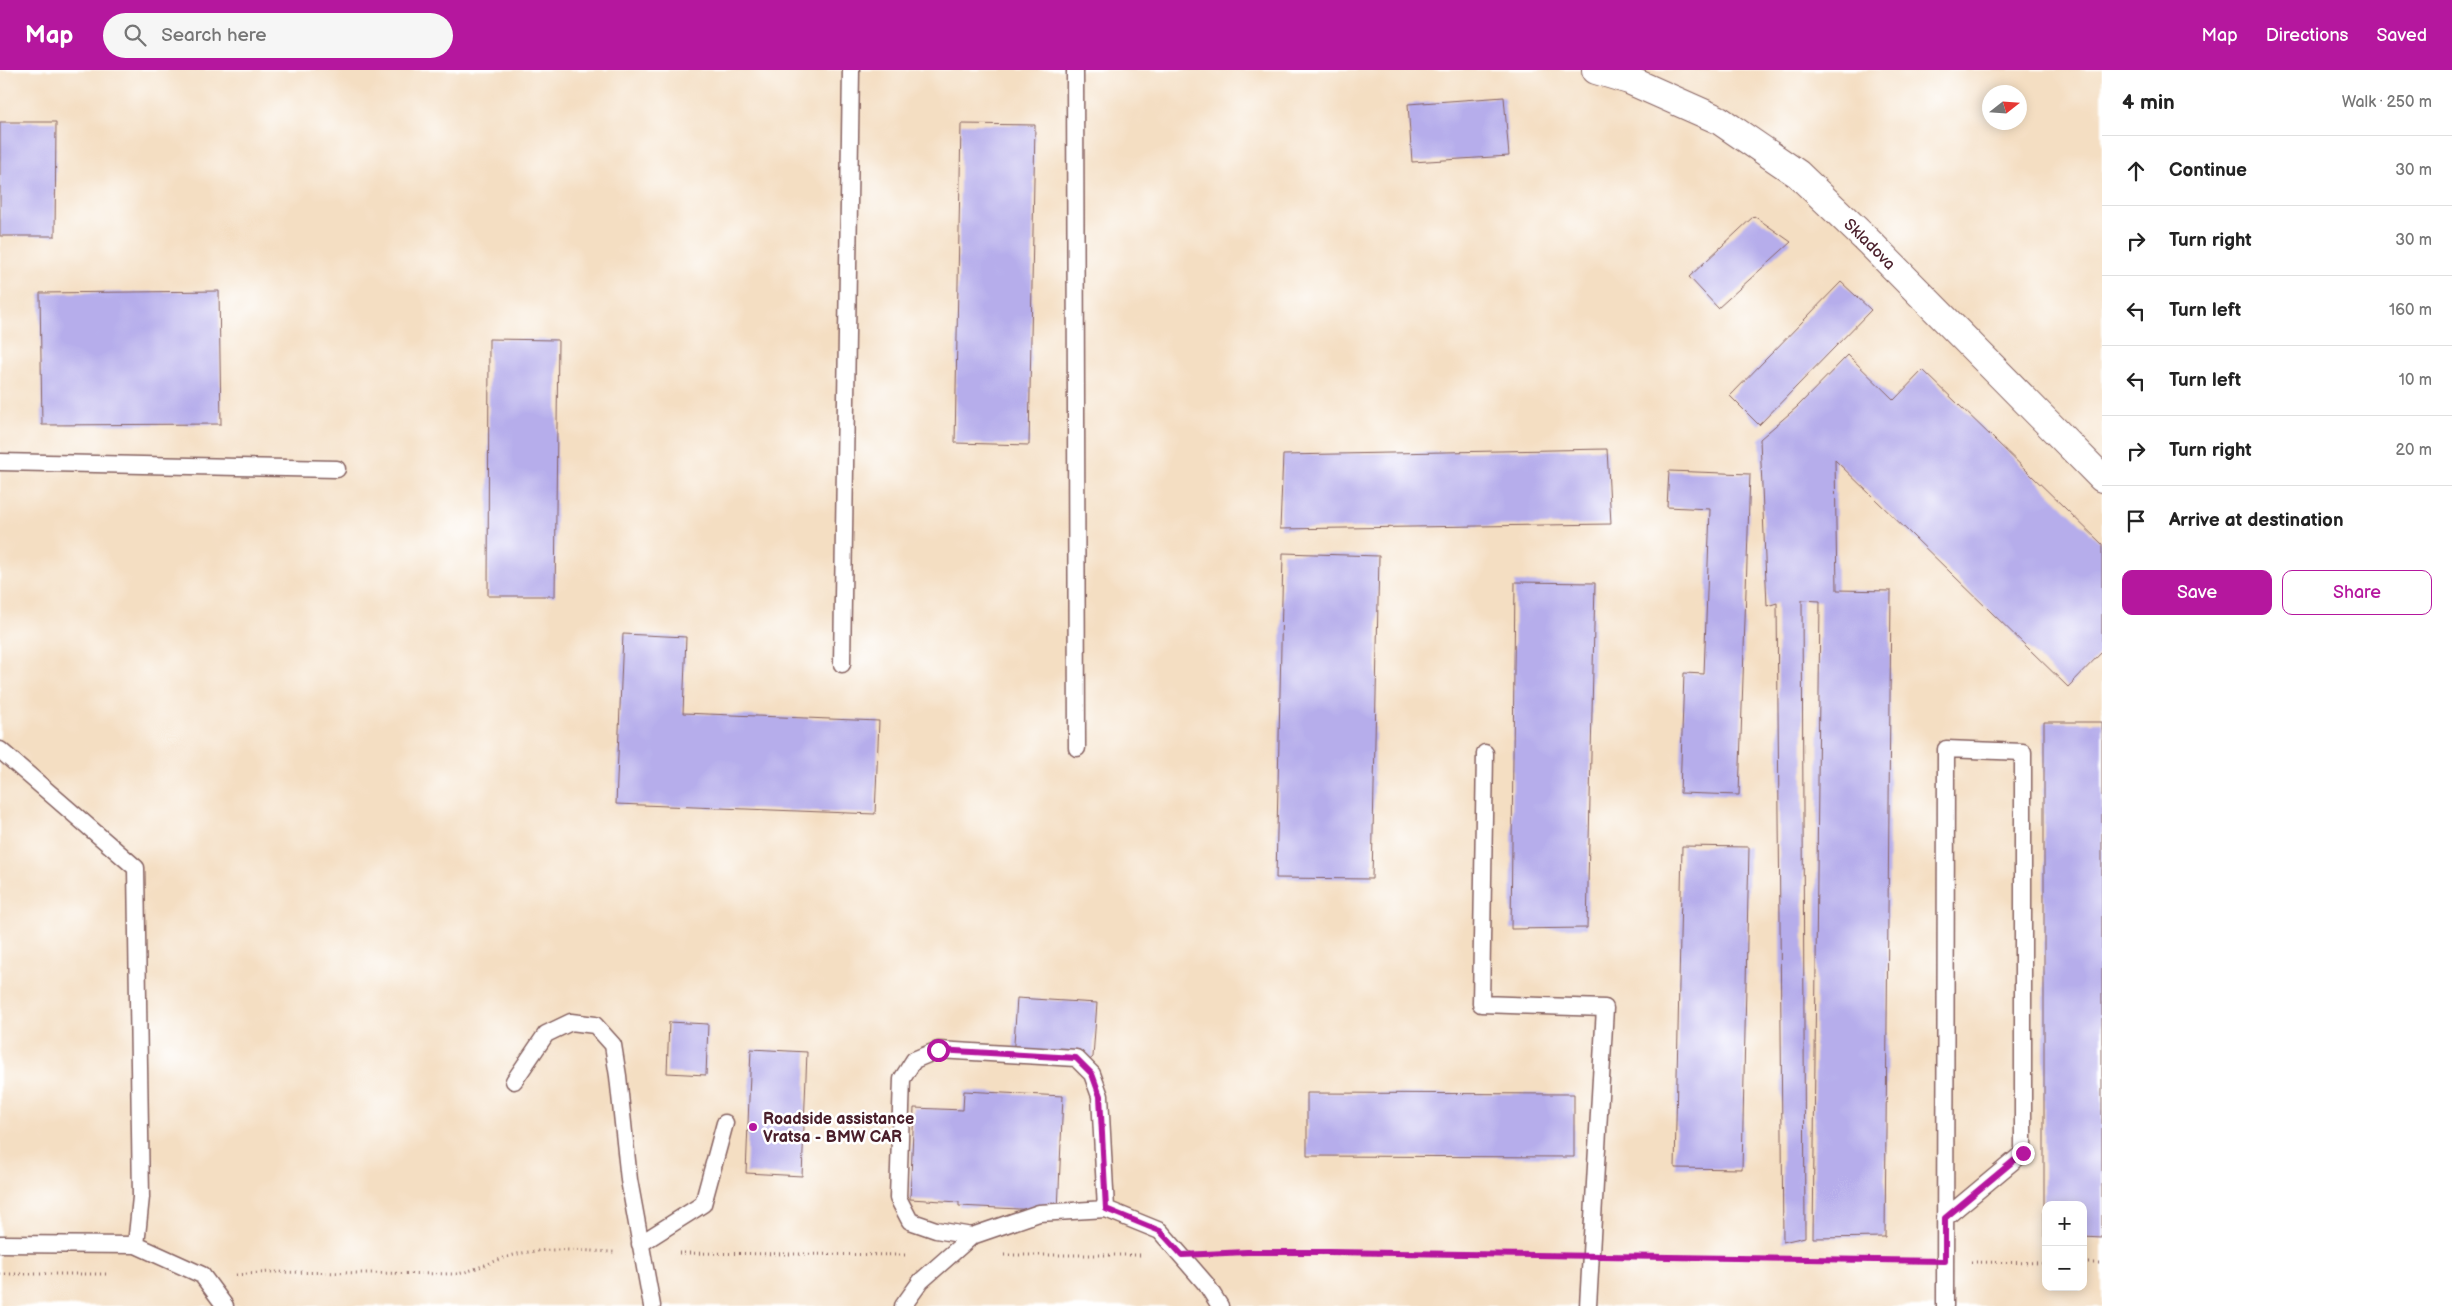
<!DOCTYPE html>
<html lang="en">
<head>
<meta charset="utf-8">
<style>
  :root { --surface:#fff; --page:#f6f6f6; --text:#222; --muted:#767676; --line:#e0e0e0; --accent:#b5179e }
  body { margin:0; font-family:"Balsamiq Sans",sans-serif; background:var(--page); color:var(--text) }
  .controls { position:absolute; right:15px; bottom:15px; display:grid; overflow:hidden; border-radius:10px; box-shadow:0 2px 12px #0003 }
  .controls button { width:45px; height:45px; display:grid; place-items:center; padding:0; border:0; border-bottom:1px solid var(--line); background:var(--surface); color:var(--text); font:25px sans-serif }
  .compass { position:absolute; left:1982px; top:15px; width:45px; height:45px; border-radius:50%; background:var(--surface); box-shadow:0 2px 12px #0003; rotate:73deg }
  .stop { position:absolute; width:15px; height:15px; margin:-11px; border:4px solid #b5179e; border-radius:50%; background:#fff }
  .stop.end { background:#b5179e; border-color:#fff; box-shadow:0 1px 5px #0008 }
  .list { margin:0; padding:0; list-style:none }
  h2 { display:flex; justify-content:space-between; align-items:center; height:65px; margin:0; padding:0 20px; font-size:21px }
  h2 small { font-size:16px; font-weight:400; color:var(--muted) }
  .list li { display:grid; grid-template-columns:32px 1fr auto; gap:15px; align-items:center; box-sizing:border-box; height:70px; padding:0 20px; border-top:1px solid var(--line) }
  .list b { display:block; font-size:19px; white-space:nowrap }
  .list em { font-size:16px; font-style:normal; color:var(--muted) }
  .actions { display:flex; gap:10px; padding:15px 20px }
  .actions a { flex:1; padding:11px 0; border:1px solid var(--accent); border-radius:10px; text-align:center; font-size:18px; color:var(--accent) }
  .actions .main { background:var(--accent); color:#fff }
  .icon { flex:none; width:28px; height:28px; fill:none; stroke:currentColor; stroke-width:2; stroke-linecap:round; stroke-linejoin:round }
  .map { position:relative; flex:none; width:2102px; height:1236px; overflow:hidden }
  header { display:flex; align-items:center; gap:30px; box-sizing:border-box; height:70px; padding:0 25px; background:var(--accent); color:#fff }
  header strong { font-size:24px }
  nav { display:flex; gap:28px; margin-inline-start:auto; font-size:18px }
  .search { width:350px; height:45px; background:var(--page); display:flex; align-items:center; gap:12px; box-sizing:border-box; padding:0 18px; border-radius:28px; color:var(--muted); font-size:19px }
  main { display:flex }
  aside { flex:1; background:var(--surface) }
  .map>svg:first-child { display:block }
</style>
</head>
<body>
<header>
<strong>Map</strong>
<div class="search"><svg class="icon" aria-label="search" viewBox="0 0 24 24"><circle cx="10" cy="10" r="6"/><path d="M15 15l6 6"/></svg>Search here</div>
<nav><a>Map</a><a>Directions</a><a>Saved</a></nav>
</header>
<main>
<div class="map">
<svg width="2102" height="1236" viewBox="0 0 2102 1236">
  <rect width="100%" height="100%" fill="#fff"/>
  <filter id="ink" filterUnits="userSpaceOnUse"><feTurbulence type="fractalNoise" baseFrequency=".02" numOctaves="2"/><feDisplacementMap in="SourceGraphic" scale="10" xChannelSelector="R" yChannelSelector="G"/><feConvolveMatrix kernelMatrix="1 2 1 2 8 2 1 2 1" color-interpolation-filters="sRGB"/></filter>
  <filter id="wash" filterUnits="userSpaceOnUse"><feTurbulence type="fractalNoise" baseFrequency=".0096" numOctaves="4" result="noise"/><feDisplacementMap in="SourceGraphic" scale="20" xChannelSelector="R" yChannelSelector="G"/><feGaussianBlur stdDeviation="1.12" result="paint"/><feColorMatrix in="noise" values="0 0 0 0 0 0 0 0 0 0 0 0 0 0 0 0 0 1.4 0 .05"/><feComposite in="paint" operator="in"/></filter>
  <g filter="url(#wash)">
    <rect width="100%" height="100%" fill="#f4dec2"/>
    <g id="blocks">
      <path fill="#b6adeb" d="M1504 27 1509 86 1412 92 1408 34Z
        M0 52H56L55 166H0Z
        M961 54 1035 55 1029 375 955 373Z
        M1754 146 1791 172 1718 238 1689 207Z
        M1841 212 1871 240 1759 355 1730 326Z
        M219 221 221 354 42 355 40 223Z
        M489 269 558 270 555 526H488Z
        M1848 285 1894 330 1923 300 2102 474V582L2068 617 1835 390 1837 520 1891 521 1885 1167 1813 1168 1820 531 1802 530 1805 1167 1783 1172 1777 533 1767 536 1760 369 1797 337Z
        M1607 379 1611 454 1280 459 1283 385Z
        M1669 401 1750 404 1739 725 1680 723 1684 603 1704 604 1710 439 1667 437Z
        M1283 483 1379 486 1372 809 1276 808Z
        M1515 512 1595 513 1587 858 1511 859Z
        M623 564 686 567 683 643 879 651 875 744 616 734Z
        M2044 652H2102V1168L2083 1167V1135H2046V1167H2044Z
        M1682 776 1749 777 1742 1099 1675 1098Z
        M1017 928 1097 933 1093 987 1083 996 1013 989Z
        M669 952 708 954 706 1005 667 1003Z
        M751 979 807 982 802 1106 746 1103Z
        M964 1021 1063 1026 1058 1141 959 1136V1132L910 1129 914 1038 963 1040Z
        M1307 1023 1574 1024V1087L1307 1086Z"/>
    </g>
  </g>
  <g filter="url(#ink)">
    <use href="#blocks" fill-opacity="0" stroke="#866260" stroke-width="1"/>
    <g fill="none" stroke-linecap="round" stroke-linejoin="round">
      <g stroke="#866260" stroke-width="19">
        <path id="service" d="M1075 0 1077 678
          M0 392 337 399
          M842 594 851 0
          M0 680 136 798 141 1127 136 1175
          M1485 683 1481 934 1605 938 1588 1236
          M514 1011 546 964 571 952 595 955 613 975 618 1006 629 1110 652 1236
          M1945 1148 2023 1083V682L1946 679 1945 1236
          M972 1166 936 1160 910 1151 898 1128 902 1009 914 990 938 980 1076 988 1092 1004 1100 1026 1106 1139
          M0 1174 136 1175 202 1205 225 1236
          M640 1174 703 1134 725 1053
          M903 1236 921 1211 972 1166 1039 1143 1106 1139 1160 1161 1206 1214 1220 1236"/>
      </g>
      <g stroke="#866260" stroke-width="30">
        <g id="minor">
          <path id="s1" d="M1596 0 1629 10 1719 50 1798 104 1870 173 2102 408"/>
        </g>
      </g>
      <path stroke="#866260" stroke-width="3" stroke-dasharray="1 4" stroke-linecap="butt" d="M679 1183 908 1185
        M1217 1184 1247 1182 1565 1185
        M1004 1185H1143
        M1617 1186 1918 1191
        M1971 1192 2046 1193
        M2083 1193H2102
        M0 1204H109
        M236 1205 270 1202 458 1204C482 1198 504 1185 529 1182 557 1178 587 1181 615 1182"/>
      <use href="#service" stroke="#fff" stroke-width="16"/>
      <use href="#minor" stroke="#fff" stroke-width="28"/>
    </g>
  </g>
  <g fill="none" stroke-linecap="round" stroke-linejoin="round" filter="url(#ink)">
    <path stroke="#b5179e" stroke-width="6" d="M938 980 1076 988 1092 1004 1100 1026 1106 1139 1160 1161 1182 1185 1247 1182H1329L1945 1191V1148L2023 1083"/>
  </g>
  <circle fill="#b5179e" stroke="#fff" stroke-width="2" cx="753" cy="1057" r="5"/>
  <g text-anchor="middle" stroke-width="5" stroke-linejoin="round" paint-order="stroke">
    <g font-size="16" fill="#4a1f2b" stroke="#fff">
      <text dy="6" stroke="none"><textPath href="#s1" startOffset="329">Skladova</textPath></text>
    </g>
    <g font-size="16" font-weight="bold" fill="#4a1f2b" stroke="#fff" text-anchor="start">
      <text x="763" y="1054">Roadside assistance<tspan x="763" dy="18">Vratsa - BMW CAR</tspan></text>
    </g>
  </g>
</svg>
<div class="controls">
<button>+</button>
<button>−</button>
</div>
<svg class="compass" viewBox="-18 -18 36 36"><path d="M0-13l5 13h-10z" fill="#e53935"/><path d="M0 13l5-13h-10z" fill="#767676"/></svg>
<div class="stop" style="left:938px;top:980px"></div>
<div class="stop end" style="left:2023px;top:1083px"></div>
</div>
<aside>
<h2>4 min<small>Walk · 250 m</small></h2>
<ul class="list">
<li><svg class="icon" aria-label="ahead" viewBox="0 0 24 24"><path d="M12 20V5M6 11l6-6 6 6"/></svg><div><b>Continue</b></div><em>30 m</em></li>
<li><svg class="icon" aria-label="right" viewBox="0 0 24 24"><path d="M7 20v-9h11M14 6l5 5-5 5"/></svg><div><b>Turn right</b></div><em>30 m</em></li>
<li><svg class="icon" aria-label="left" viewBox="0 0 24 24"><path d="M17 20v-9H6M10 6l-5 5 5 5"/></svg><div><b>Turn left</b></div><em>160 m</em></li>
<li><svg class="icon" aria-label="left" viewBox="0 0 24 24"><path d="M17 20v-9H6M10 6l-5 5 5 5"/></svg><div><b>Turn left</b></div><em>10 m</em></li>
<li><svg class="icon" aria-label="right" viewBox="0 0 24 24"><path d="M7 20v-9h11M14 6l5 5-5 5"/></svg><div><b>Turn right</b></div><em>20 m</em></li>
<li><svg class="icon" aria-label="arrive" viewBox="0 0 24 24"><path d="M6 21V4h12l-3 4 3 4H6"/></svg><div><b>Arrive at destination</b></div></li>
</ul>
<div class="actions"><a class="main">Save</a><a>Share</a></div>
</aside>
</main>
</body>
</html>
